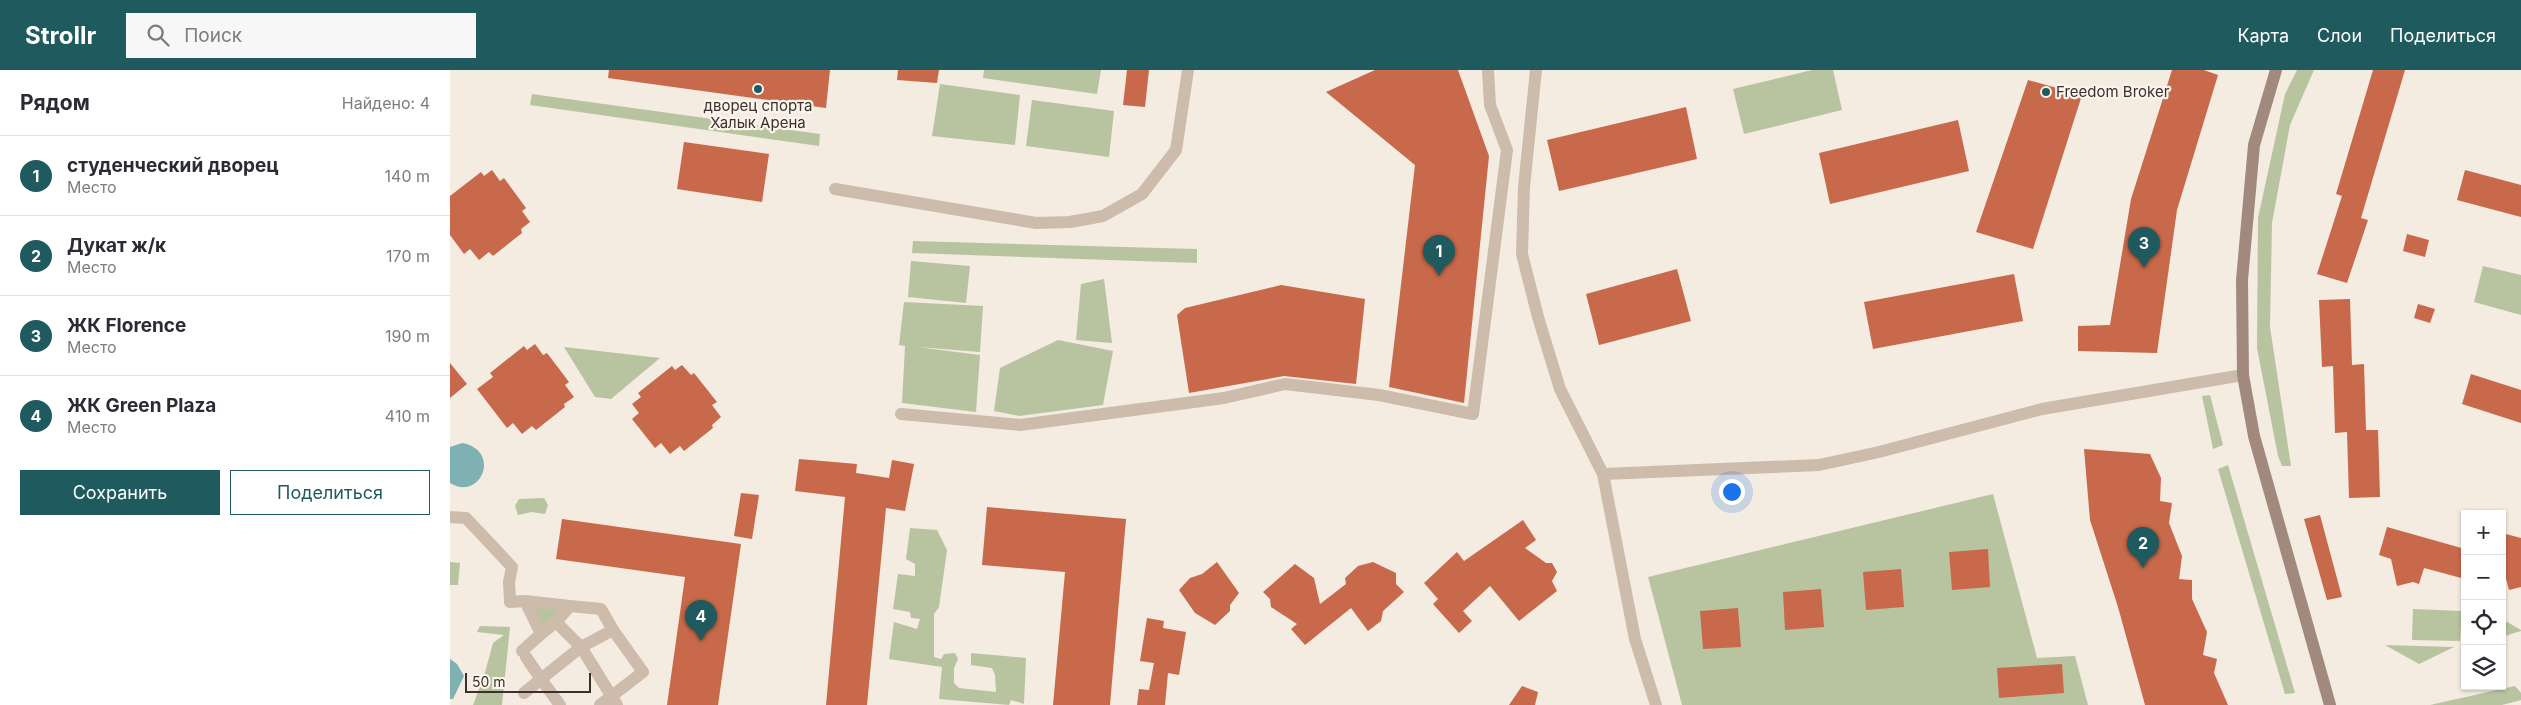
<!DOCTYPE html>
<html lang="ru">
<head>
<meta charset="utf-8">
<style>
  :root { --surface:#fff; --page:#f7f7f7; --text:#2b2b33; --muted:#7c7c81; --line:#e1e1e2; --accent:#1f5a5e }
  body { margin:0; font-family:Inter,sans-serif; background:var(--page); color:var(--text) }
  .controls { position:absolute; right:15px; bottom:15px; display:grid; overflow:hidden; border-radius:0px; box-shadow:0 1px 4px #0004 }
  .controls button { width:45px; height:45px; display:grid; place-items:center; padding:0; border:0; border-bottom:1px solid var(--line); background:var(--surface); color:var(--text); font:25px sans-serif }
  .scale { position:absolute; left:15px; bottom:12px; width:126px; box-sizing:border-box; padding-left:5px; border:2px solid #3b302b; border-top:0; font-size:14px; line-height:18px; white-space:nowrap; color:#3b302b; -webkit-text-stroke:4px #fbf5ee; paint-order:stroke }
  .you { position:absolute; left:1281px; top:421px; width:18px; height:18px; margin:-12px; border:4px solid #fff; border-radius:50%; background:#1a73e8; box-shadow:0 0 0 8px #1a73e833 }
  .badge { display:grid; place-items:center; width:32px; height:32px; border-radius:50%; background:var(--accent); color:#fff; font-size:16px; font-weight:700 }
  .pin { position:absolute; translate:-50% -41px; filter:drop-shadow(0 1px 2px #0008) }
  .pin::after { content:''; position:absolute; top:26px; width:18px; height:15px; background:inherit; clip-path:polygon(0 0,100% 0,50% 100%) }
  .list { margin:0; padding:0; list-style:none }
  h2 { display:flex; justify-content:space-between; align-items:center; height:65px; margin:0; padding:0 20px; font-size:21px }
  h2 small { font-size:16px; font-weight:400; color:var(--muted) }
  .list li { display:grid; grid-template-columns:32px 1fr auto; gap:15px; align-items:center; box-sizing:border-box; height:80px; padding:0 20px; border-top:1px solid var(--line) }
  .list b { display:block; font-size:19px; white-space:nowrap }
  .list p { margin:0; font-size:16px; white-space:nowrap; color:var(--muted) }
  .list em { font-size:16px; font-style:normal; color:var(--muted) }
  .actions { display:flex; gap:10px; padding:15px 20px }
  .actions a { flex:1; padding:11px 0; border:1px solid var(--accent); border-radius:0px; text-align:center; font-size:18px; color:var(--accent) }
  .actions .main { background:var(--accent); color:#fff }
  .icon { flex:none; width:28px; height:28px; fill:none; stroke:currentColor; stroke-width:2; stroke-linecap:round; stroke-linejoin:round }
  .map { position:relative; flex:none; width:2071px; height:635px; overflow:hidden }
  header { display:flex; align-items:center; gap:30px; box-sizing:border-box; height:70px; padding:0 25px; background:var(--accent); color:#fff }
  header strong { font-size:24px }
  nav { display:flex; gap:28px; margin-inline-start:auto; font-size:18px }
  .search { width:350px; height:45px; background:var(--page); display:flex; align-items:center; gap:12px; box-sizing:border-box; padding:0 18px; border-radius:0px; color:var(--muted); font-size:19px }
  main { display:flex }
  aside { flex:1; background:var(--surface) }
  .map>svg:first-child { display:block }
</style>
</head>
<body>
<header>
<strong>Strollr</strong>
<div class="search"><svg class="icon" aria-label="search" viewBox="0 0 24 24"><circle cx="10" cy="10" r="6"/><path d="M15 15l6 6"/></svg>Поиск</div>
<nav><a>Карта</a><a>Слои</a><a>Поделиться</a></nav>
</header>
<main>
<aside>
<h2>Рядом<small>Найдено: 4</small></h2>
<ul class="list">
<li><span class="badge">1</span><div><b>студенческий дворец</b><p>Место</p></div><em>140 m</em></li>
<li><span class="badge">2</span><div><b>Дукат ж/к</b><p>Место</p></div><em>170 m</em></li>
<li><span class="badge">3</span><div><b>ЖК Florence</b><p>Место</p></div><em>190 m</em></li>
<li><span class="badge">4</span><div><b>ЖК Green Plaza</b><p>Место</p></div><em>410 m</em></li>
</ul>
<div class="actions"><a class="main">Сохранить</a><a>Поделиться</a></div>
</aside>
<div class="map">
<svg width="2071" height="635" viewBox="0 0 2071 635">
  <rect width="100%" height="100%" fill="#f4ebe1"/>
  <path fill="#b8c4a0" d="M534 0H651L647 24 533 8Z
    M1362 0H1383L1392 40 1294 64 1283 19Z
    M1847 0H1864L1840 55 1822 153 1820 257 1841 396H1832L1828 386 1807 278 1808 148 1835 24Z
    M490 14 570 25 565 75 482 66Z
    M82 24 370 64 369 76 80 35Z
    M582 30 664 41 659 87 576 76Z
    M463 171 747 179V193L462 183Z
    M461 191 520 196 516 233 458 227Z
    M2033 196 2071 205V245L2024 232Z
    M654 209 662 273 626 270 631 214Z
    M454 232 533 236 530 282 467 277 530 285 526 342 452 333 455 276 449 275Z
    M608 270 663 281 653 335 569 346 544 341 550 298Z
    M114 277 210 288 161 329 145 327Z
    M1760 325 1773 375 1763 379 1752 326Z
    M1778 395 1845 623 1835 624 1768 399Z
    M1543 424 1587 588 1625 586 1638 635H1232L1198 507Z
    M94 428 98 435 95 444 82 442 68 445 65 436 69 429Z
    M460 458 487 460 497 480 489 537 484 544V587L491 589 494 584 505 583 508 589 504 598V613L509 618 546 622 545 605 542 598 521 595V583L576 588 574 634 561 630 559 635 489 629 492 597 439 589 444 552 467 559 470 549 461 548 460 542 443 539 448 504 465 506V494L456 489Z
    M0 492 10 493 8 515H0Z
    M78 533 115 538 93 560Z
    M1963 539 2012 541 2010 571 1962 570Z
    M2052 549 2071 560V561L2052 567Z
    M30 556 60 557 52 635H23L34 606 43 573 54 565 27 562Z
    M1935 575 2004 577 1969 594Z
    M2065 616 2071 623V630L2052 635H1980Z"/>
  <path fill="#7fb0b2" d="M12 373C52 380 31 432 0 413V377Z
    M0 589 7 594 14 606 3 629H0Z"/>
  <path fill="#c8694b" d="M159 0H380L376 38 158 8Z
    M448 0H489L487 13 447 10Z
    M677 0H699L695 37 673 35Z
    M925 0H1008L1039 86 1014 333 939 317 965 95 876 22Z
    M1722 0H1754L1768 5 1727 140 1707 283 1628 281V256L1660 255 1681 129Z
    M1923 0H1955L1911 148 1918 150 1897 213 1867 204 1892 126 1886 124Z
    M1578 10 1632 25 1583 179 1526 162Z
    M1236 37 1247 89 1109 121 1097 70Z
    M1508 50 1519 101 1380 134 1369 83Z
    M234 72 319 84 312 132 227 119Z
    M42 100 50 111 54 108 76 138 72 141 80 152 71 159 72 163 43 186 39 182 29 190 20 179 14 184 0 165V126L31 102 34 106Z
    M2015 100 2071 115V147L2007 130Z
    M1957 164 1979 170 1975 187 1953 181Z
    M1227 199 1241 251 1149 275 1136 224Z
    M1564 204 1573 251 1423 279 1414 232Z
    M831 215 915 229 906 314 834 306 739 323 727 245 735 238Z
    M1900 229 1902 295 1914 294 1916 360H1928L1930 427 1899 428 1897 362 1885 363 1883 296 1872 297 1869 230Z
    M1968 234 1985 239 1980 253 1964 248Z
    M85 274 93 285 97 283 119 312 115 315 124 327 114 334 115 337 86 360 82 356 72 364 63 353 57 358 27 319 43 307 40 303 74 276 77 280Z
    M0 293 17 314 0 328Z
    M232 295 241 305 244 303 267 332 262 335 271 347 262 355 263 358 234 381 230 376 220 384 211 373 205 378 182 349 189 343 182 334 191 327 188 323 222 296 225 300Z
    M2021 304 2071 320V353L2012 334Z
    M1634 379 1700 384 1711 408 1710 431 1722 433 1719 453 1732 486 1729 509 1742 510V529L1757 562 1753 585 1767 589 1764 603 1778 635H1695L1668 537 1640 450Z
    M349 389 407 394 406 403 439 408 442 390 464 394 455 441 436 438 417 635H376L395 427 345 421Z
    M291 423 309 425 302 469 284 466Z
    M537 437 676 449 660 635H603L615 502 532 495Z
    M1870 445 1892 527 1877 530 1854 449Z
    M112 449 291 474 268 635H217L235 507 106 489Z
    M1073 450 1086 470 1075 478 1096 493H1102L1107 502 1102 511 1107 521 1069 551 1040 516 1013 541 1022 551 1009 563 983 534 988 529 974 513 1007 482 1014 491Z
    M1937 457 2015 479V509L1974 498 1969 514 1963 512 1947 516 1941 489 1929 485Z
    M2052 463 2071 468V517L2059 520 2052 493Z
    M1538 479 1540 517 1502 520 1499 482Z
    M767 492 789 523 780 535V541L765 555 745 543 729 520 740 508 752 504Z
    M923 492 946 503V514L954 522 933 541 931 551 918 561 901 538 855 575 841 559 847 554 821 537 820 529 813 522 845 494 864 508 870 534 896 514 895 508 908 496Z
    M1451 499 1454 537 1416 540 1413 502Z
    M1371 519 1374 557 1335 560 1333 522Z
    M1288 538 1291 577 1253 579 1250 541Z
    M697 548 714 551 713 558 736 562 729 605 718 603 715 635H687L689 619 699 620 704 593 690 591Z
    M1612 594 1614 623 1549 628 1547 598Z
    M1072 616 1088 622 1085 635H1059Z"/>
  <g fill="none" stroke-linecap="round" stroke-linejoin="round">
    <path stroke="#cdbbac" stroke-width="12" d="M0 447 16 448 62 497 59 512 60 532 75 531 91 564 106 552 131 577 91 609 110 635
      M75 531 120 536
      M106 552 120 536 151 539 163 560
      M72 581 91 564
      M74 623 91 609 76 587
      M150 635 193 602 163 560 131 577 162 627 167 635"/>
    <path stroke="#cdbbac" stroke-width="12" d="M1086 0 1074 117 1072 184 1088 247 1110 319 1153 404 1185 569 1206 635
      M385 119 586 153 620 152 653 146 692 124 726 80 738 0
      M451 344 570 355 774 328 835 314 929 325 1023 344 1057 80 1040 35 1038 0
      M1153 404 1369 395 1429 382 1592 339 1793 305"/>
    <path stroke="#a18a7d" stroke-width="12" d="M1826 0 1804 75 1792 210 1793 305 1804 366 1880 635"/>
  </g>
  <g fill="#1f5a5e" stroke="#fbf5ee" stroke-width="2">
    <circle cx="308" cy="19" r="5"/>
    <circle cx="1596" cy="22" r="5"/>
  </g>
  <g text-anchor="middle" stroke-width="4.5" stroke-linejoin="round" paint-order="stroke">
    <g font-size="15" fill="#3b302b" stroke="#fbf5ee" text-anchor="start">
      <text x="1606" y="27">Freedom Broker</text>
      <text x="308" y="41" text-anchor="middle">дворец спорта<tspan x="308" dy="17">Халык Арена</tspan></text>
    </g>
  </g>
</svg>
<div class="controls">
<button>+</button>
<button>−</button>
<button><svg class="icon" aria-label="locate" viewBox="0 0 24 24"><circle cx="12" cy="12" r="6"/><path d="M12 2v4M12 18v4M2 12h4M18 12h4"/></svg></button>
<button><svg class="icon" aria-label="layers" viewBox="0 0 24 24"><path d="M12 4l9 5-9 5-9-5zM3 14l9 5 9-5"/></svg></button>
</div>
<div class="scale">50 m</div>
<div class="you"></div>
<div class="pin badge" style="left:989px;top:206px">1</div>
<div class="pin badge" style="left:1693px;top:498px">2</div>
<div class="pin badge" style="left:1694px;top:198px">3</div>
<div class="pin badge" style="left:251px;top:571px">4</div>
</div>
</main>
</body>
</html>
